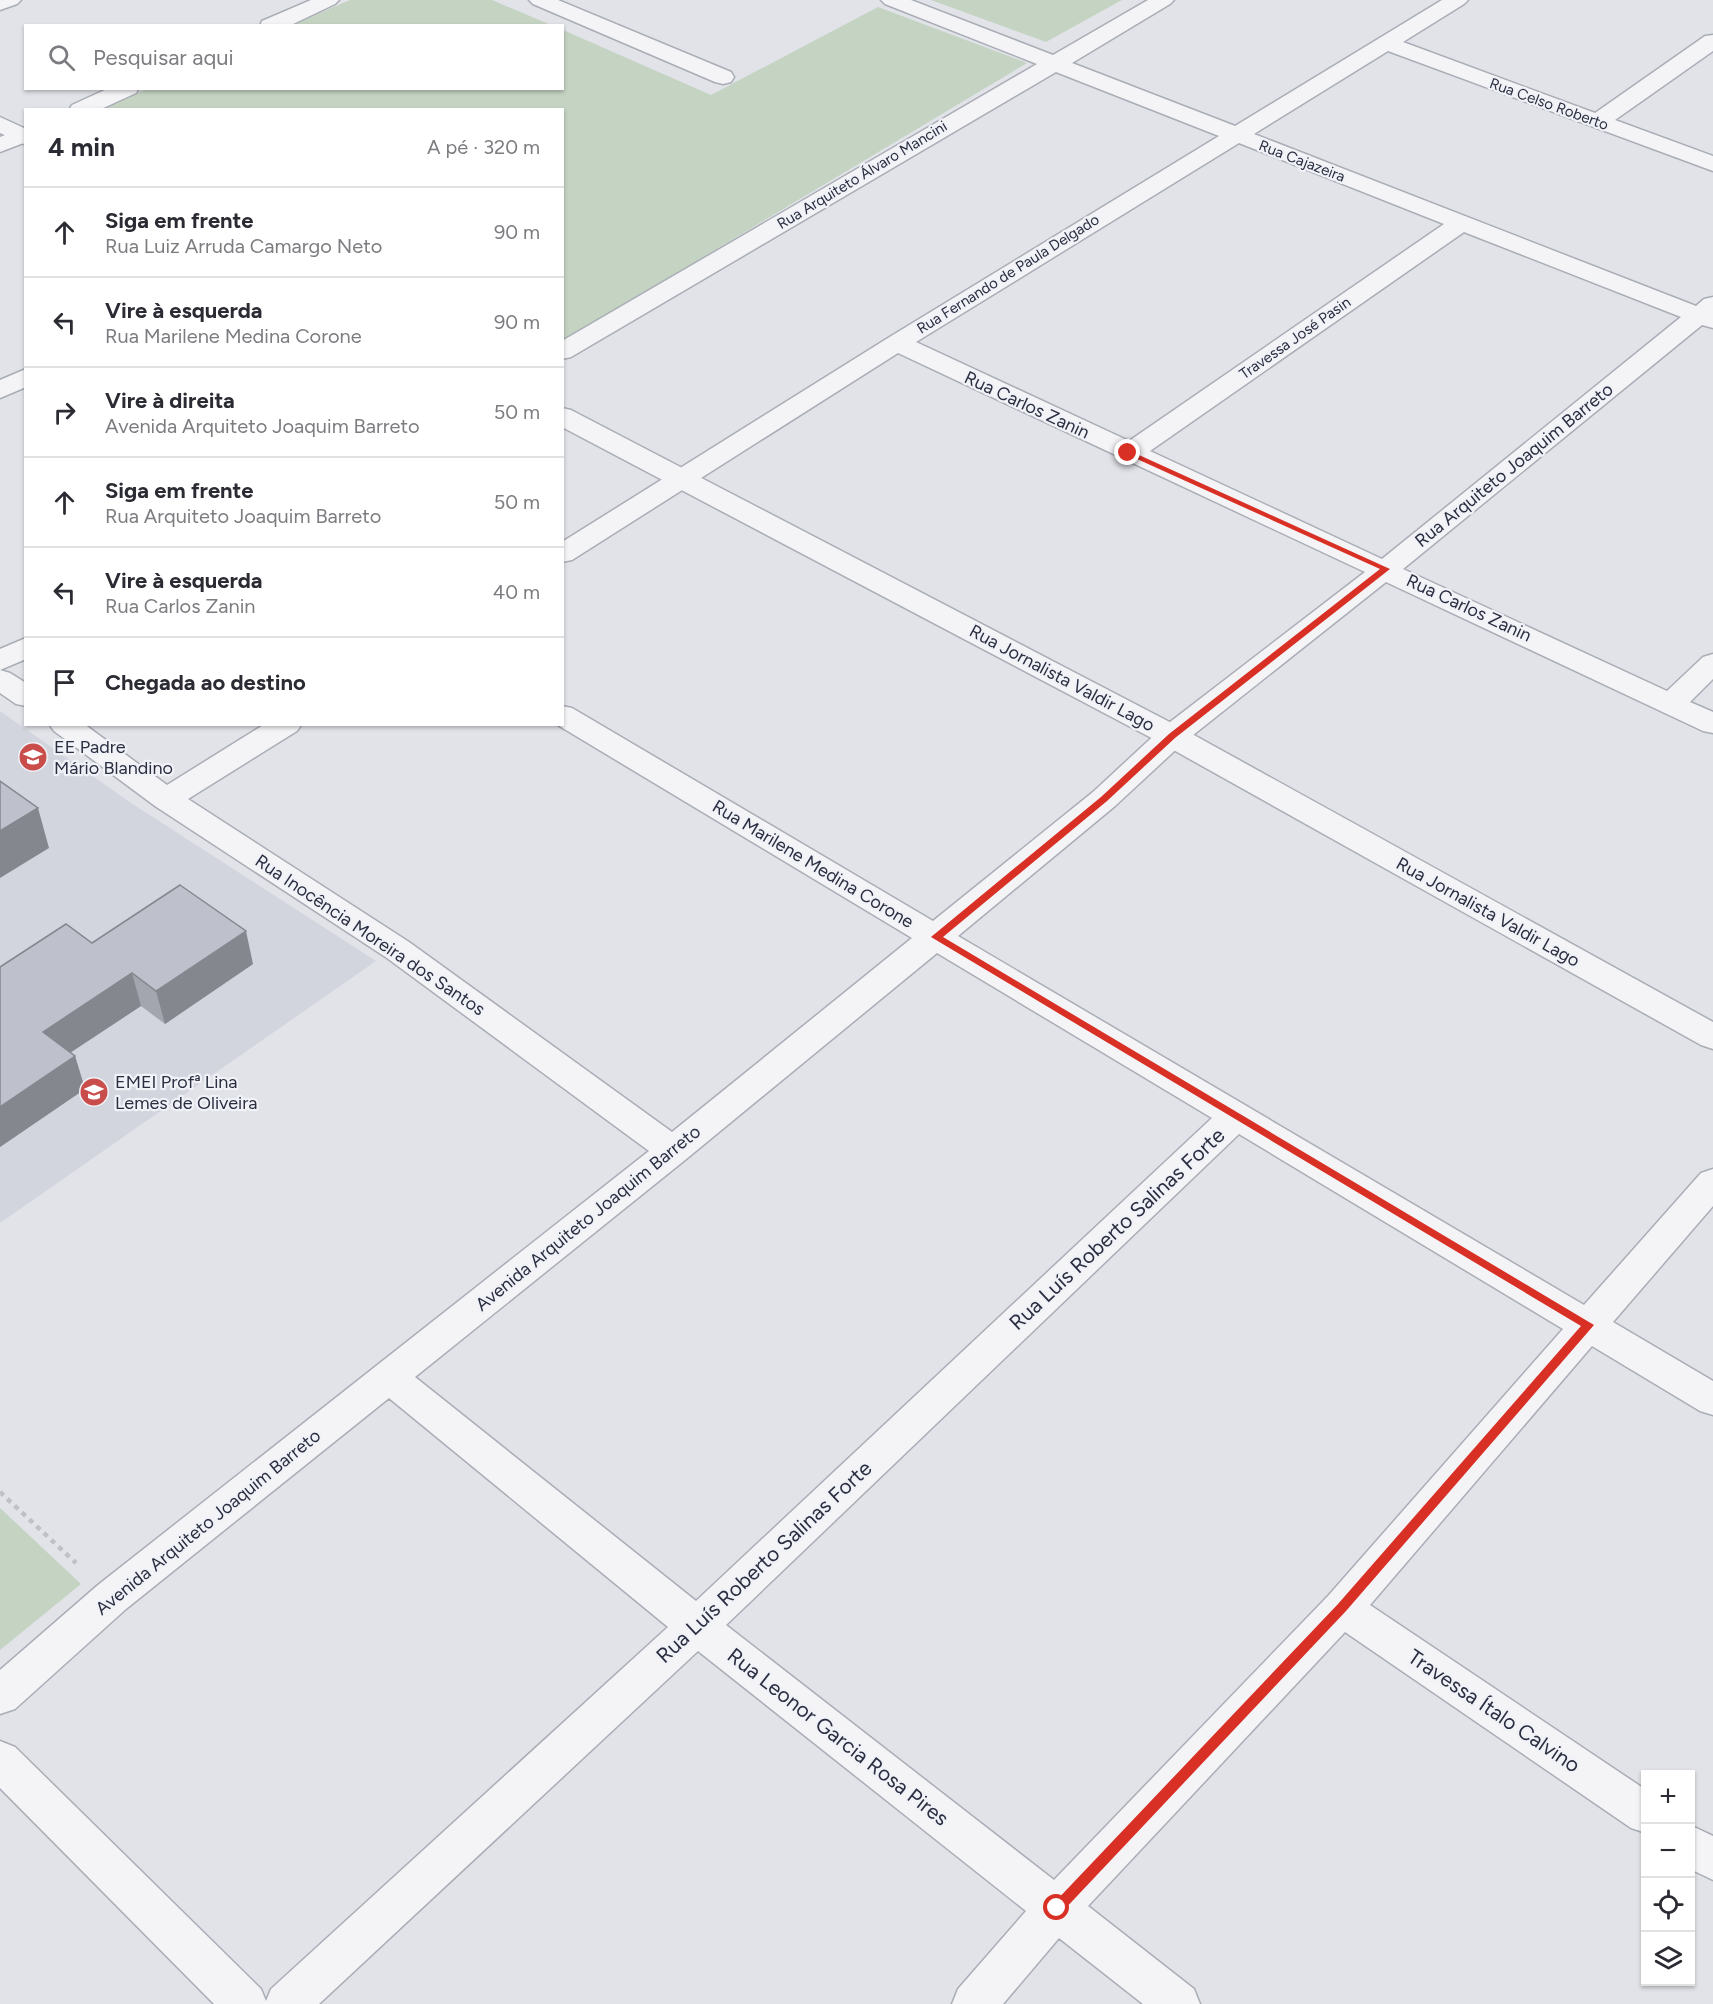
<!DOCTYPE html>
<html lang="pt">
<head>
<meta charset="utf-8">
<style>
  :root { --surface:#fff; --page:#f2f2f3; --text:#2b2b33; --muted:#7c7c81; --line:#e1e1e2 }
  body { margin:0; font-family:Figtree,sans-serif; background:var(--page); color:var(--text) }
  .controls { position:absolute; right:18px; bottom:18px; display:grid; overflow:hidden; border-radius:0px; box-shadow:0 2px 4px #0004 }
  .controls button { width:54px; height:54px; display:grid; place-items:center; padding:0; border:0; border-bottom:2px solid var(--line); background:var(--surface); color:var(--text); font:30px sans-serif }
  .stop { position:absolute; width:18px; height:18px; margin:-14px; border:4px solid #d93025; border-radius:50%; background:#fff }
  .stop.end { background:#d93025; border-color:#fff; box-shadow:0 2px 6px #0008 }
  .list { margin:0; padding:0; list-style:none }
  h2 { display:flex; justify-content:space-between; align-items:center; height:78px; margin:0; padding:0 24px; font-size:26px }
  h2 small { font-size:20px; font-weight:400; color:var(--muted) }
  .list li { display:grid; grid-template-columns:39px 1fr auto; gap:18px; align-items:center; box-sizing:border-box; height:90px; padding:0 24px; border-top:2px solid var(--line) }
  .list b { display:block; font-size:22px; white-space:nowrap }
  .list p { margin:0; font-size:20px; white-space:nowrap; color:var(--muted) }
  .list em { font-size:20px; font-style:normal; color:var(--muted) }
  .icon { flex:none; width:33px; height:33px; fill:none; stroke:currentColor; stroke-width:2; stroke-linecap:round; stroke-linejoin:round }
  .map { position:relative; flex:none; width:1713px; height:2004px; overflow:hidden }
  .search { position:absolute; background:var(--surface); box-shadow:0 2px 4px #0004; left:24px; top:24px; width:540px; height:66px; display:flex; align-items:center; gap:15px; box-sizing:border-box; padding:0 21px; border-radius:0px; color:var(--muted); font-size:22px }
  .panel { position:absolute; background:var(--surface); box-shadow:0 2px 4px #0004; left:24px; top:108px; width:540px; height:618px; border-radius:0px }
  .map>svg:first-child { display:block }
</style>
</head>
<body>
<div class="map">
<svg width="1713" height="2004" viewBox="0 0 1713 2004">
  <rect width="100%" height="100%" fill="#e1e3e9"/>
  <path fill="#d3d5de" d="M0 711 131 803 376 961 0 1223Z"/>
  <path fill="#c4d3c2" d="M350 0H492L551 25H292Z
    M931 0H1122L1046 42Z
    M878 7 1027 63 563 341 562 110 101 109 149 88H562L563 30 711 95Z
    M0 1508 81 1584 0 1650Z"/>
  <g fill="none" stroke-linecap="round" stroke-linejoin="round">
    <g stroke="#aaadb6" stroke-width="3">
      <path id="minor" d="M0 0H21L17 4 0 10Z
        M311 0H339L335 4 289 26H260L262 21Z
        M529 0H558L731 72 734 77 731 82 723 84 715 82 533 4Z
        M881 0H911L1053 55 1148 0H1174L1170 4 1072 63 1235 126 1442 0H1468L1464 4 1403 42 1595 113 1705 36 1713 35V51L1615 120 1713 156V171L1388 51 1254 134 1696 306 1704 299 1713 297V328L1702 325 1403 569 1667 691 1703 657 1713 654V679L1690 702 1713 712V733L1703 731 1386 582 1183 743 1115 806 958 936 1584 1305 1701 1173 1713 1169V1206L1613 1322 1713 1381V1415L1700 1411 1592 1346 1370 1605 1646 1790V1833L1631 1828 1345 1632 1088 1906 1194 1989 1200 2004H1143L1059 1938 1003 2004H952L958 1989 1026 1911 698 1651 319 2004H214L0 1788V1741L15 1747 261 1989 266 2001 271 1989 668 1627 389 1398 126 1609 15 1709 0 1714V1670L98 1585 649 1151 387 958 155 806 54 731 49 724H84L167 785 265 724H302L297 731 188 799 409 942 672 1132 912 938 556 724H562V706L572 708 933 921 1093 792 1161 729 1365 572 898 353 572 560 562 562V542L888 338 1219 136 1056 72 571 357 562 359V341L1037 64 885 4ZM1239 143 1444 224 1129 441 916 342ZM1464 232 1681 317 1382 559 1150 451ZM937 953 1212 1118 696 1601 415 1377 685 1160ZM1239 1134 1563 1329 1328 1596 1054 1880 726 1625Z
        M109 88H139L136 93 99 110H69L72 105Z
        M26 127V142L0 152V137Z
        M26 369V387L0 398V380Z
        M26 638V659L0 670 10 673 26 683V706L16 704 0 693V649Z
        M1690 1825 1713 1836V1880L1690 1869Z"/>
    </g>
    <g stroke="#aaadb6" stroke-width="3">
      <path id="tertiary" d="M0 117 26 129V145L0 133Z
        M562 408 571 410 1183 729 1713 1022V1049L1701 1045 1161 743 562 427Z"/>
    </g>
    <path stroke="#bfc1c7" stroke-width="4.5" stroke-dasharray="5 5" stroke-linecap="butt" d="M0 1492 76 1563"/>
    <use href="#minor" fill="#f4f4f7" fill-rule="evenodd"/>
    <use href="#tertiary" fill="#f4f4f7" fill-rule="evenodd"/>
  </g>
  <path fill="#a3a6af" d="M92 943 253 964 165 1024 141 1006 70 1053 75 1056 85 1089 0 1147V967Z"/>
  <path fill="#85878f" d="M38 808 49 848 0 878V831Z
    M246 931 253 964 165 1024 156 991Z
    M132 973 141 1006 53 1064 43 1032Z
    M75 1056 85 1089 0 1147V1107Z"/>
  <path fill="#bec1cc" stroke="#85878f" stroke-width="1.5" d="M0 781 38 808 0 831Z
    M180 885 246 931 156 991 132 973 43 1032 75 1056 0 1107V967L66 924 92 943Z"/>
  <path fill="#d93025" d="M1128 450 1390 569 1175 738 1107 801 943 937 1594 1325 1346 1611 1062 1912 1057 1914 1053 1912 1051 1908 1053 1904 1338 1604 1581 1326 931 937 1101 797 1169 734 1380 569 1126 454V451Z"/>
  <defs>
    <g id="school-disc" transform="scale(1.5)"><circle r="9.5" fill="#c94d4b" stroke="#f0f2f7"/><path d="M0-5L7-2L0 1L-7-2ZM-4 1L0 2.5L4 1V4Q0 6-4 4Z" fill="#fff"/></g>
  </defs>
  <g fill-rule="evenodd">
    <use href="#school-disc" x="33" y="757"/>
    <use href="#school-disc" x="94" y="1092"/>
  </g>
  <g text-anchor="middle" stroke-width="4.5" stroke-linejoin="round" paint-order="stroke">
    <g font-size="15" fill="#2a2e40" stroke="#f0f2f7">
      <text transform="translate(1549 104) rotate(20)" y="5">Rua Celso Roberto</text>
      <text transform="translate(1302 161) rotate(21)" y="5">Rua Cajazeira</text>
      <text transform="translate(862 175) rotate(-31)" y="5">Rua Arquiteto Álvaro Mancini</text>
      <text transform="translate(1008 274) rotate(-32)" y="5">Rua Fernando de Paula Delgado</text>
      <text transform="translate(1295 338) rotate(-35)" y="5">Travessa José Pasin</text>
    </g>
    <g font-size="18" fill="#2a2e40" stroke="#f0f2f7">
      <text transform="translate(1027 405) rotate(25)" y="6">Rua Carlos Zanin</text>
      <text transform="translate(1514 465) rotate(-39)" y="6">Rua Arquiteto Joaquim Barreto</text>
      <text transform="translate(1469 608) rotate(25)" y="6">Rua Carlos Zanin</text>
      <text transform="translate(1062 678) rotate(28)" y="6">Rua Jornalista Valdir Lago</text>
      <text transform="translate(813 864) rotate(31)" y="6">Rua Marilene Medina Corone</text>
      <text transform="translate(1488 912) rotate(29)" y="6">Rua Jornalista Valdir Lago</text>
      <text transform="translate(370 935) rotate(34)" y="6">Rua Inocência Moreira dos Santos</text>
      <text transform="translate(588 1218) rotate(-39)" y="6">Avenida Arquiteto Joaquim Barreto</text>
      <text transform="translate(208 1522) rotate(-39)" y="6">Avenida Arquiteto Joaquim Barreto</text>
    </g>
    <g font-size="18" fill="#2a2e40" stroke="#f0f2f7" text-anchor="start">
      <text x="54" y="753">EE Padre<tspan x="54" dy="21">Mário Blandino</tspan></text>
      <text x="115" y="1088">EMEI Profª Lina<tspan x="115" dy="21">Lemes de Oliveira</tspan></text>
    </g>
    <g font-size="21" fill="#2a2e40" stroke="#f0f2f7">
      <text transform="translate(1117 1229) rotate(-43)" y="7">Rua Luís Roberto Salinas Forte</text>
      <text transform="translate(764 1562) rotate(-43)" y="7">Rua Luís Roberto Salinas Forte</text>
      <text transform="translate(1494 1711) rotate(34)" y="7">Travessa Ítalo Calvino</text>
      <text transform="translate(838 1737) rotate(38)" y="7">Rua Leonor Garcia Rosa Pires</text>
    </g>
  </g>
</svg>
<div class="controls">
<button>+</button>
<button>−</button>
<button><svg class="icon" aria-label="locate" viewBox="0 0 24 24"><circle cx="12" cy="12" r="6"/><path d="M12 2v4M12 18v4M2 12h4M18 12h4"/></svg></button>
<button><svg class="icon" aria-label="layers" viewBox="0 0 24 24"><path d="M12 4l9 5-9 5-9-5zM3 14l9 5 9-5"/></svg></button>
</div>
<div class="stop" style="left:1057px;top:1908px"></div>
<div class="stop end" style="left:1128px;top:453px"></div>
<div class="search"><svg class="icon" aria-label="search" viewBox="0 0 24 24"><circle cx="10" cy="10" r="6"/><path d="M15 15l6 6"/></svg>Pesquisar aqui</div>
<section class="panel">
<h2>4 min<small>A pé · 320 m</small></h2>
<ul class="list">
<li><svg class="icon" aria-label="ahead" viewBox="0 0 24 24"><path d="M12 20V5M6 11l6-6 6 6"/></svg><div><b>Siga em frente</b><p>Rua Luiz Arruda Camargo Neto</p></div><em>90 m</em></li>
<li><svg class="icon" aria-label="left" viewBox="0 0 24 24"><path d="M17 20v-9H6M10 6l-5 5 5 5"/></svg><div><b>Vire à esquerda</b><p>Rua Marilene Medina Corone</p></div><em>90 m</em></li>
<li><svg class="icon" aria-label="right" viewBox="0 0 24 24"><path d="M7 20v-9h11M14 6l5 5-5 5"/></svg><div><b>Vire à direita</b><p>Avenida Arquiteto Joaquim Barreto</p></div><em>50 m</em></li>
<li><svg class="icon" aria-label="ahead" viewBox="0 0 24 24"><path d="M12 20V5M6 11l6-6 6 6"/></svg><div><b>Siga em frente</b><p>Rua Arquiteto Joaquim Barreto</p></div><em>50 m</em></li>
<li><svg class="icon" aria-label="left" viewBox="0 0 24 24"><path d="M17 20v-9H6M10 6l-5 5 5 5"/></svg><div><b>Vire à esquerda</b><p>Rua Carlos Zanin</p></div><em>40 m</em></li>
<li><svg class="icon" aria-label="arrive" viewBox="0 0 24 24"><path d="M6 21V4h12l-3 4 3 4H6"/></svg><div><b>Chegada ao destino</b></div></li>
</ul>
</section>
</div>
</body>
</html>
